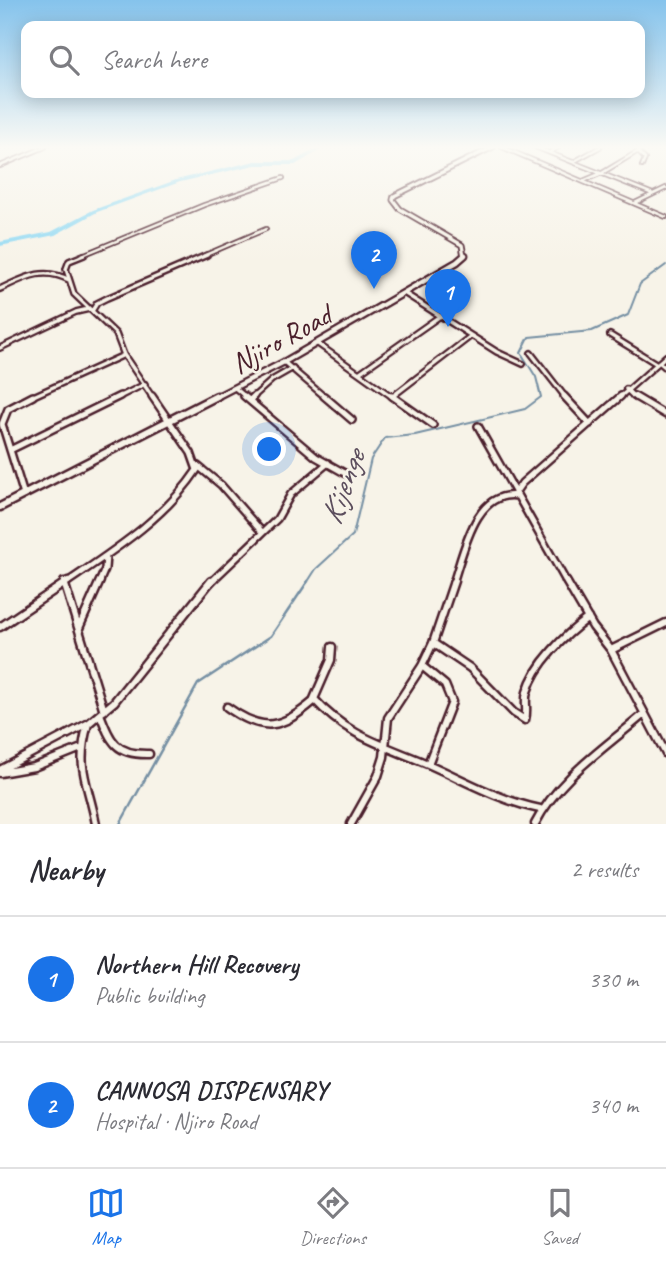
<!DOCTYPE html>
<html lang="en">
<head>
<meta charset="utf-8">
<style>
  :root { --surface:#fff; --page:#f2f2f3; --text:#2b2b33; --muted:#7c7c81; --line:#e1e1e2; --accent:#1a73e8 }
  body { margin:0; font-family:Caveat,sans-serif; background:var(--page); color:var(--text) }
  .you { position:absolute; left:270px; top:450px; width:24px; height:24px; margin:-18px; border:5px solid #fff; border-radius:50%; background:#1a73e8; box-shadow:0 0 0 10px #1a73e833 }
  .badge { display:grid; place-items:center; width:46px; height:46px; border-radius:50%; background:var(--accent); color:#fff; font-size:23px; font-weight:700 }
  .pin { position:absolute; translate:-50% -58px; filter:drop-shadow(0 2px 4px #0008) }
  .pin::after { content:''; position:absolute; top:37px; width:24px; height:21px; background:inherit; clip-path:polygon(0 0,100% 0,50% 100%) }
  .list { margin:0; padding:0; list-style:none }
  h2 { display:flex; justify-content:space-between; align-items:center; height:91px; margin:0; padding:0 28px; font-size:30px }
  h2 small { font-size:23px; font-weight:400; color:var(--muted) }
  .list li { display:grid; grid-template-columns:46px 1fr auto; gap:21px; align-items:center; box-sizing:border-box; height:126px; padding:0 28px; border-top:2px solid var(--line) }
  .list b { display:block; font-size:26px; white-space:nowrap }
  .list p { margin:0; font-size:23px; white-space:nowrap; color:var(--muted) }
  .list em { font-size:23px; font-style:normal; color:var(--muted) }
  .icon { flex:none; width:38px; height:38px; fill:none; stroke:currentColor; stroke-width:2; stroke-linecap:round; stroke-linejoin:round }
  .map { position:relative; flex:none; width:666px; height:824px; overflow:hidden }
  .search { position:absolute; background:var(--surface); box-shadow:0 4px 18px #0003; left:21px; right:21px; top:21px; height:77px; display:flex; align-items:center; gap:18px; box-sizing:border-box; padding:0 24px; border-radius:14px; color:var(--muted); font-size:26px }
  .sheet { height:343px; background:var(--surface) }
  nav { display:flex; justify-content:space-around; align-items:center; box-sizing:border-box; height:98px; border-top:2px solid var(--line); background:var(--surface); font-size:19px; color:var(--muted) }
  nav a { display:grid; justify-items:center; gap:4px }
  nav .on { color:var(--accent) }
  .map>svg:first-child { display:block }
</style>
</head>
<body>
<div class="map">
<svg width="666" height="824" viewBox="0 0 666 824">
  <rect width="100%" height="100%" fill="#f7f3e8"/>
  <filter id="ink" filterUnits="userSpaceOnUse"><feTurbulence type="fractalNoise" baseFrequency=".0143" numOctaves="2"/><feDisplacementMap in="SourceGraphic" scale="14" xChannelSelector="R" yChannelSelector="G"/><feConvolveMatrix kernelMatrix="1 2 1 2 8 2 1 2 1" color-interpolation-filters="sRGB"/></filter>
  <g filter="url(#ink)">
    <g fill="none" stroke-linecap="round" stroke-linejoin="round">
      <path stroke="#758fa3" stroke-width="2" d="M307 583 316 569 353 535 371 459 385 438 415 435 525 409 541 397 536 377 521 353 529 337 592 331 628 315 640 284 666 265"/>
      <path stroke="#758fa3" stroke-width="2.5" d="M120 824 198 684 271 636 308 581"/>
      <path fill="#91d9f3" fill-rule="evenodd" d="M319 147H326L295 165H255L180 182 97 212 55 235 0 246V242L51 232 93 210 176 180 255 161H294Z"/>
      <g stroke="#4a1f2b" stroke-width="6">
        <path id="minor-far3" d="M502 147 666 217
          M535 147 653 194
          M550 152 559 147
          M638 152 645 159 642 166
          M573 162 600 147
          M0 166 45 147
          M583 181 602 173 645 147
          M635 203 666 188
          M80 256 204 205 283 178
          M203 256 266 229"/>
      </g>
      <g stroke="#4a1f2b" stroke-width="8">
        <path id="minor-far2" d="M84 255 69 261 66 269 74 294 116 334 124 355 153 398
          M0 289C24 278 43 266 69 280
          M404 293 497 352 523 364
          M92 311 97 303 107 298 207 255
          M610 335 657 364
          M318 344 394 398
          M0 348 76 312 89 309
          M531 353 566 398
          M284 362 326 398
          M659 362 666 368
          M359 373 440 316
          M235 388 247 398
          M626 389 635 398
          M393 396 471 336
          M29 398 124 355
          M117 398 145 384
          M252 398 272 380 293 368
          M619 398 666 356"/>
      </g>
      <g stroke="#4a1f2b" stroke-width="10">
        <path id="minor-far1" d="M244 396 316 457 348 475
          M324 396 352 420
          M392 396 433 425
          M564 396 590 424
          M634 396 666 415
          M251 399 254 396
          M478 426 567 583
          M10 450 120 396
          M198 466 221 485 262 532
          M515 493 522 483 621 396
          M24 495 2 424 8 409 33 396
          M66 583C113 551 165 518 197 470L191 453 152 396
          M99 583 105 569 106 556
          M210 583 277 519 291 494 328 463
          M453 583C464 551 475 490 517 496"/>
      </g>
      <g stroke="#4a1f2b" stroke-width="11">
        <path id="minor" d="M566 581 593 627 611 650 666 754
          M64 582 104 711
          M0 627 68 581
          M79 628 100 581
          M433 643 470 668 514 713 525 720C528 710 524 701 527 692 535 664 565 635 588 618
          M332 647 331 660 314 699C348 737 384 745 430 765 466 781 501 801 540 809
          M611 650 666 623
          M422 666 445 685 452 702 428 764
          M227 707C263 733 281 729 314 701
          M100 714C111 742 116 755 149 754
          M88 724C75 768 88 782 96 824
          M0 770 89 723 114 702 211 581
          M0 773 34 767 79 749
          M351 824 378 776 384 757 388 718 422 666 433 643 454 581
          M535 824C559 777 605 748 644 714"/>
      </g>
      <g stroke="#4a1f2b" stroke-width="7">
        <path id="tertiary-far2" d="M464 256 462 245 400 209 393 200 394 196 493 147"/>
      </g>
      <g stroke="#4a1f2b" stroke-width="9">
        <path id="tertiary-far1" d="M214 398 284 362 457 262 465 255"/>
      </g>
      <g stroke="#4a1f2b" stroke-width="11">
        <path id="tertiary" d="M0 507 217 396"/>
      </g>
      <use href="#minor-far3" stroke="#f7f3e8" stroke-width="2.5"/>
      <use href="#minor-far2" stroke="#f7f3e8" stroke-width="3.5"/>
      <use href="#minor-far1" stroke="#f7f3e8" stroke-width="5"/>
      <use href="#minor" stroke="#f7f3e8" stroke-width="6"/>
      <use href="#tertiary-far2" stroke="#f7f3e8" stroke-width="3.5"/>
      <use href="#tertiary-far1" stroke="#f7f3e8" stroke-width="4.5"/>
      <use href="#tertiary" stroke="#f7f3e8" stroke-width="6"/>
    </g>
  </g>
  <linearGradient id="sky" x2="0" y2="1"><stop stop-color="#85c3ec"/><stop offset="0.56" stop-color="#fbfaf5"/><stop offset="1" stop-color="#fbfaf5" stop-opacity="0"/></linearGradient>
  <rect width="666" height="263" fill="url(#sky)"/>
  <g text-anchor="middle" stroke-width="5" stroke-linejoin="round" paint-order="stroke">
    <g font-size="30" fill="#4a1f2b" stroke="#f7f3e8">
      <text transform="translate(281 339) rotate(-29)" y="10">Njiro Road</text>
    </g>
    <g font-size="32" font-style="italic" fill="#5c4e5d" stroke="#f7f3e8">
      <text transform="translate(342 487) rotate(-70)" y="11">Kijenge</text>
    </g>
  </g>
</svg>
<div class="you"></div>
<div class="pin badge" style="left:448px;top:327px">1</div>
<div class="pin badge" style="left:374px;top:289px">2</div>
<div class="search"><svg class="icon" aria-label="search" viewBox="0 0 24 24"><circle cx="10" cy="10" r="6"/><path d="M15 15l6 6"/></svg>Search here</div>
</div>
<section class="sheet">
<h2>Nearby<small>2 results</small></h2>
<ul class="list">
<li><span class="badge">1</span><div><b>Northern Hill Recovery</b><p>Public building</p></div><em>330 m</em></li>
<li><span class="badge">2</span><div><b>CANNOSA DISPENSARY</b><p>Hospital · Njiro Road</p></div><em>340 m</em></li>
</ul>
</section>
<nav>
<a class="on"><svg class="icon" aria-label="map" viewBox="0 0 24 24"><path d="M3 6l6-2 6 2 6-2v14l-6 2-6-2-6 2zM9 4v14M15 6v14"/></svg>Map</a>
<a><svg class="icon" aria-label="directions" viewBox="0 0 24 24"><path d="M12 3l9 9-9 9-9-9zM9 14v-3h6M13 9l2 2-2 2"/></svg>Directions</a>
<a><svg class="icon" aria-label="saved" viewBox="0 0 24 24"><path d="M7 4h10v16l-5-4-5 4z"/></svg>Saved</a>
</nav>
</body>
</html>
